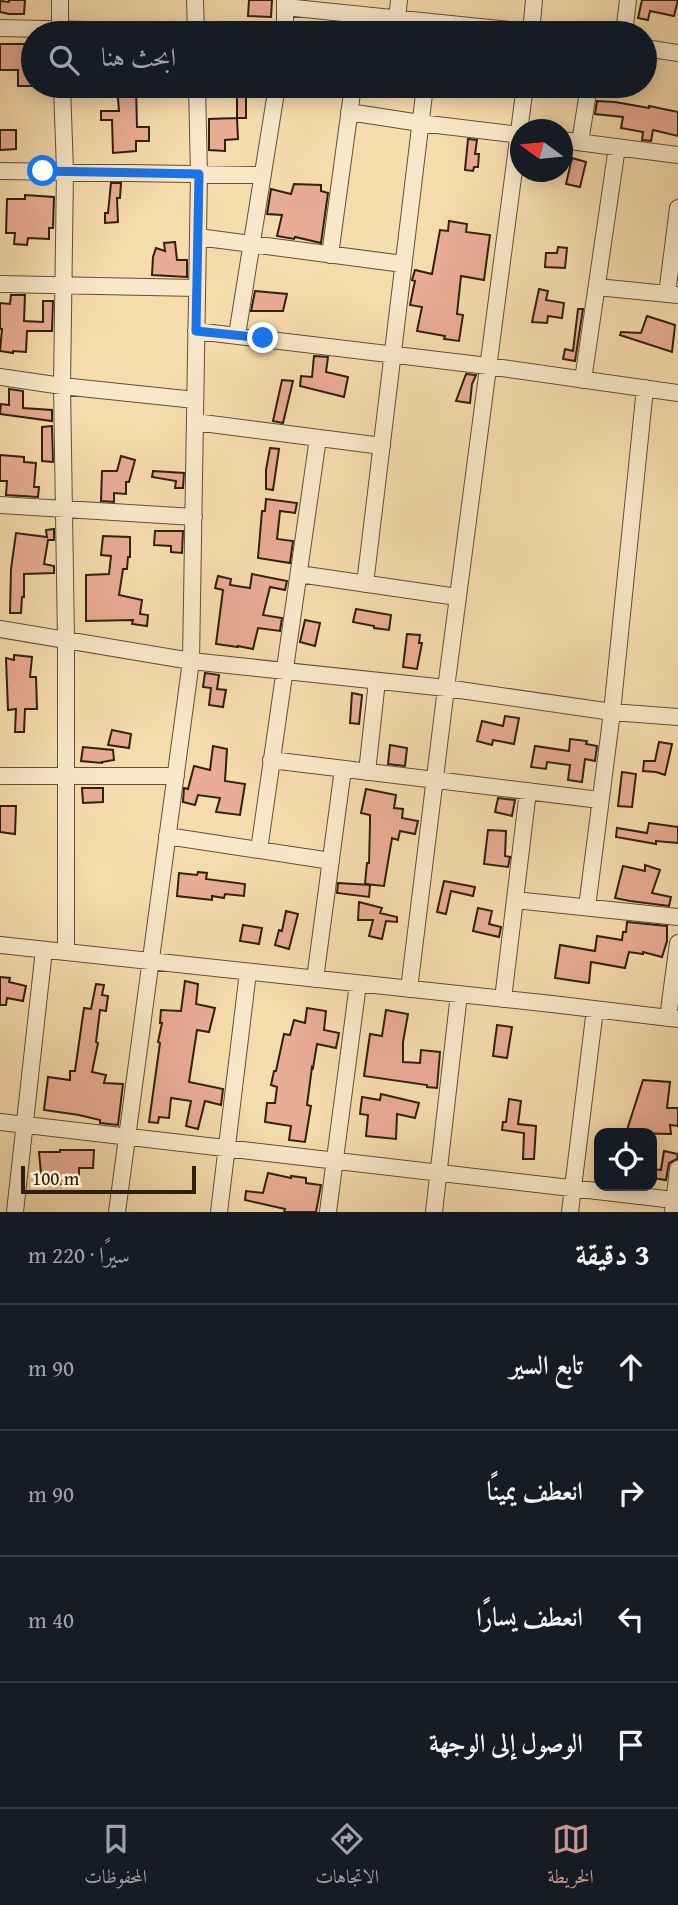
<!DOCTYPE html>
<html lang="ar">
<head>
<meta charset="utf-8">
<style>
  :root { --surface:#171b24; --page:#242831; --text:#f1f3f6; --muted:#9ea1a6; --line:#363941; --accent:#c59692 }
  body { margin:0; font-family:"Gentium Book Plus",Amiri,serif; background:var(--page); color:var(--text); direction:rtl }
  .controls { position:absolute; right:21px; bottom:21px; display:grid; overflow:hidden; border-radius:14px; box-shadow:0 4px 18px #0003 }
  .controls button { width:63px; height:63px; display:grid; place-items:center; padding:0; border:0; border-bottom:2px solid var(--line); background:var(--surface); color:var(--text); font:35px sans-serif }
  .compass { position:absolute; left:510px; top:119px; width:63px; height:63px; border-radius:50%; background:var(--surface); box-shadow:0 4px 18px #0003; rotate:285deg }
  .scale { position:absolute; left:21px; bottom:18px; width:175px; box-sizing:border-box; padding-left:7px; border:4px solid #31200f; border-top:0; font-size:19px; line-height:24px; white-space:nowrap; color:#31200f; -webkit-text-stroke:5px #f8e8c9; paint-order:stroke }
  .stop { position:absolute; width:21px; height:21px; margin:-16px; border:5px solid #1a73e8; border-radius:50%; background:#fff }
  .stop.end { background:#1a73e8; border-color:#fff; box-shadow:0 2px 7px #0008 }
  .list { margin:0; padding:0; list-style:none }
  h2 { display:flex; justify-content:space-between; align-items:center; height:91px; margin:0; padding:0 28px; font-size:30px }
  h2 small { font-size:23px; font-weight:400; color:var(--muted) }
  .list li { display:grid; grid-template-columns:46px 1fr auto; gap:21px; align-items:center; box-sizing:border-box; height:126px; padding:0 28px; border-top:2px solid var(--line) }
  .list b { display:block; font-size:26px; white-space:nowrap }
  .list em { font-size:23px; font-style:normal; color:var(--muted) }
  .icon { flex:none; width:38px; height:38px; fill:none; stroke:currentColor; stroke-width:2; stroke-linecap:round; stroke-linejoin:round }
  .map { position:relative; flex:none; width:678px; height:1212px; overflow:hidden; direction:ltr }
  .search { position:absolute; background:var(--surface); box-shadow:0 4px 18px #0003; left:21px; right:21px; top:21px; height:77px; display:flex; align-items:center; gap:18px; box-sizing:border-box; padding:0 24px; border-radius:38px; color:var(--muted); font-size:26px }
  .sheet { height:595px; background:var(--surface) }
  nav { display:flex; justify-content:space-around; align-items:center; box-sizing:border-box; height:98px; border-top:2px solid var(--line); background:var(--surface); font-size:19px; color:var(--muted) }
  nav a { display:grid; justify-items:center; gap:4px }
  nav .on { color:var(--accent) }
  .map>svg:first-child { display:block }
</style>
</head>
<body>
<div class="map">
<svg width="678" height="1212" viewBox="0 0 678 1212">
  <rect width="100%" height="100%" fill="#f5dcac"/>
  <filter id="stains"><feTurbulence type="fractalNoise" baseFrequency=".00286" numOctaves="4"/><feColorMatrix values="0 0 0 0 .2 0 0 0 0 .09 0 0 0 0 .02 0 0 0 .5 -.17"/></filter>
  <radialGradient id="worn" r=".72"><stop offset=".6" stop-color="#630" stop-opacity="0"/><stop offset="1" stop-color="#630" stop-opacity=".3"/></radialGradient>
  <path fill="#e9ac95" stroke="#31200f" stroke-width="2" d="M9 0H25L24 14H9L0 12V1L9 2Z
    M249 0H272L271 17 248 16Z
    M642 0H678L674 16 650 11 648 20 638 18Z
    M0 44H32L31 73H33V86H18V70H0Z
    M117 86H136L137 127H149V141H136V151L113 153 112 120H101V111H119Z
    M238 86H266L265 96 246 91V118H237V90H241L238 89Z
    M597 101 615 102 649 108V106L678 112V136L653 130 651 141 642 140 643 132 621 128 623 117 595 114Z
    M237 118 238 139 225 140V151L209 150V119Z
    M0 130H16V149L0 150Z
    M468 139 477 140 475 154H479L478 167H474L473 171 465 170Z
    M572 158 586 162 580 187 566 184Z
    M111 183H121L120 198H117L118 222 105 223V213H108Z
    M294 184 321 185V191L328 193 321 243 295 237 294 239 277 236 282 215 267 214 271 189 291 194Z
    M25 195 54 197 53 228H49V239L28 238 27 245 14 244 15 233H6L7 199H25Z
    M449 221 467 224 466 232 490 235 484 280 461 276 457 314 463 315 459 341 444 339 445 336 417 331 422 307 410 305 415 281 412 280 415 270 432 274 440 230 448 231Z
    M175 242 177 260H187V277L152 275 153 257 156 248 165 251 164 243Z
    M558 247 567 248 565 268 545 267 546 253H557Z
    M539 289 548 291 546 300 564 303 562 318 548 316 547 323 532 322Z
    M255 291 287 294 283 311H251Z
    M11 295H25L24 321 43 322V301H53L52 331H27L26 352 13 351V353L0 351 2 329H0V303L10 304Z
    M578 309H583L575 361 563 359 565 349 573 351Z
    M647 316 675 325 672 352 620 335 621 332 641 333Z
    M314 356 328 357 326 372 348 377 344 397 300 386 301 376 312 377Z
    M466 374 476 375 472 384 470 403 456 401Z
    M282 380 293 381 283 423 273 421Z
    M9 389 23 391V408L52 410V421L0 414 1 404 9 405Z
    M52 426 53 462 42 461V427Z
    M270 448 279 449 273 490 266 489V470Z
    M0 455 24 457V462L36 463 34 487H39L38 497 6 495 7 481H0Z
    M121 456 135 460 129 482H126V494L114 493V502L101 501 102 471H117Z
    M153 471 184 473 183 488H175L176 481 152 477Z
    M266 499 297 503 295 513 280 511 277 539 293 541 290 563 258 558 262 511H265Z
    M54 529V540H48L44 564 54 566V573L24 574V597H22L21 613H10L11 569 16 533 47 537 46 530Z
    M155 531H183L182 553 171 552V546L154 545Z
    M103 536 130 537V557H128L127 569H123L119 595 142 600 140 614 148 615 147 626 132 624 133 620 86 621V575L109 574 111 556 101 555Z
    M252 574 287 581 285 590 270 587 263 615 282 618 280 631 258 628 253 649 238 646V647L216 644 223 590 215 588 218 576 231 579 230 585 250 588Z
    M356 609 391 615 389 630 374 628V626L353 622Z
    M305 620 320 623 315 646 300 642Z
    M407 634 420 635 419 643H422L417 669 403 667Z
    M14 655 32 657 30 677H36L37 709H25L24 732H15L16 709 8 710 6 658 14 660Z
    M205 673 219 675 217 689 226 690 223 707 209 705 211 688 203 687Z
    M352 693 362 695 359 724 350 723Z
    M505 716 519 718 514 744 493 740 492 745 477 741 482 721 503 726Z
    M112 730 131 734 129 748 108 745Z
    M570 739 587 741 586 744 597 746 595 761 585 759 582 782 568 780 570 765 547 762 546 769 531 767 535 746 569 751Z
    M659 742 672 744 665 775 656 772 643 771 644 761H655Z
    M390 745 407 748 405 766 388 764Z
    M213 746 227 749 225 781 245 784 240 815 216 812 220 798 198 795 195 805 183 802 184 788 188 789 194 766 210 770Z
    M83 747 113 750 114 760 102 762V763L81 761Z
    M622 772 636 774 632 807 618 806Z
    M82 788H103V802L83 803Z
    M366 789 396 795 394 808 403 809 402 818 418 821 415 834 400 831 398 840 392 838 384 886 365 884 367 863H369L370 824V815L361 813Z
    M498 798 515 800 512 816 495 812Z
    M0 806H16L15 834 0 832Z
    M649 823 678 827V843L656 841V844L616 837 617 828 647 833Z
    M488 830 506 831 505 856 510 857 508 867 484 864Z
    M645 865 660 870 652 893 671 897 669 906 630 901 615 898 623 866 645 871Z
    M198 872 207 873 206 879 245 884 244 896 225 894 224 898 212 896V900L177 896 179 873 197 875Z
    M444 881 475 887 473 896 451 891 446 914 437 912Z
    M338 883 370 885 369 897 337 893Z
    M359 902 382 908 380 913 397 917V922L386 921 382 939 369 936 373 920H358Z
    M478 908 492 911 489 924 501 927 499 937 473 931Z
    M286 911 298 914 289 949 275 945 279 930 282 931Z
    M627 922 667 926V941L662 957 643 952V954L629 952 625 968 591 962 589 983 555 978 560 945 595 951 597 936 622 940 623 932H626Z
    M243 925 262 928 259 944 240 941Z
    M0 977 10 978 9 982 26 986 23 1001 7 998 6 1005H0Z
    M185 981 198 984 196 1004 215 1008 209 1032 197 1030 189 1082 223 1089 221 1105 205 1101 198 1129 186 1126 191 1101 171 1098 169 1118 159 1117 158 1123 149 1122 160 1043 158 1042 162 1023H160L161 1010 181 1011Z
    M96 984 104 985 102 995 108 996 106 1011 100 1010 96 1042 98 1043 92 1072 106 1075 104 1083 123 1084 118 1125 100 1123V1120L79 1115 44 1110 48 1077 70 1080V1071H75L84 1008 91 1009Z
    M307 1008 326 1011 324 1030 339 1033 336 1048 317 1044 313 1068 312 1067 307 1105 311 1106 305 1142 289 1140 291 1126 265 1122 267 1103H275L277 1087 271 1085 274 1071H276L284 1034 290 1035 294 1020 305 1023Z
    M386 1010 408 1014 403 1042V1062L420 1063 421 1050 440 1052 437 1088 427 1087V1085L364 1076 370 1034 382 1036Z
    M497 1025 512 1027 507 1058 493 1056Z
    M643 1080 670 1082 667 1108H678V1126L670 1125 671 1134 626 1133Z
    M381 1094 419 1103 415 1118 397 1114 396 1139 366 1136 368 1115 360 1114 362 1097 380 1100Z
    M509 1099 521 1101 518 1124 536 1126 534 1159H523L524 1133 502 1130 503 1122H506Z
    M60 1150H94L93 1168H79V1184H42L39 1152H60Z
    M664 1151 678 1154 677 1159 669 1163 666 1180 652 1178V1169L661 1170Z
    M268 1173 291 1178V1176L306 1178V1183L321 1185 316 1212H284L285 1209 245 1200 246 1191 263 1193Z"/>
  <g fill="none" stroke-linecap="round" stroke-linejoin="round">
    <g stroke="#624f36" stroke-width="18">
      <path id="minor" d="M60 0V33
        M195 0 196 33
        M285 0V33
        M285 7 538 33
        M397 19 399 0
        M0 28 217 33
        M360 33 363 15
        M531 33 534 0
        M624 33 628 0
        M645 48 678 53
        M62 86 65 171 62 386 66 640V952
        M349 112 420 123 520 135
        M562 140 678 155
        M580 142 589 86
        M0 171 263 175
        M198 237 403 264
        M330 255 353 86
        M0 284 197 288
        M597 287 678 295
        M667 294 678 208
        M196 331 488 366 678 393
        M237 335 277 86
        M0 377 62 386 195 400
        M583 380 617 147
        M195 422 382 446
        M0 505 194 517
        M299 574 457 597
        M365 584 425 86
        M0 629 191 661 446 688 612 712 678 717
        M271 760 600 800
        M367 772 377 681
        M0 776H176
        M167 836 331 861
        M259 850 318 438
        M515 900 678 917
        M587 907 612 712 645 388
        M0 945 552 1004 678 1019
        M315 979 343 769
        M409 989 446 688 525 86
        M503 999 528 791
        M668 1018 678 943
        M0 1122 674 1200
        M15 1212 44 950
        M117 1212 191 661 199 174 197 86
        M219 1212 248 972
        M328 1212 358 984
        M434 1212 459 994
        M570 1212 595 1009
        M673 1212 678 1169"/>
    </g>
    <use href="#minor" stroke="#f8e8c9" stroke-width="16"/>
  </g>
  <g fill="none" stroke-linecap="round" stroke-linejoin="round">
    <path stroke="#1a73e8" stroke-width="9" d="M43 171 199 174 196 331 263 338"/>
  </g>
  <rect width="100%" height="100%" filter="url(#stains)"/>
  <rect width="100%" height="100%" fill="url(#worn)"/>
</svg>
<div class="controls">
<button><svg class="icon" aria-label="locate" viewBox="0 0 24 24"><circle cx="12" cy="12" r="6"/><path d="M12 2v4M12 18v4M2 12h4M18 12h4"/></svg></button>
</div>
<svg class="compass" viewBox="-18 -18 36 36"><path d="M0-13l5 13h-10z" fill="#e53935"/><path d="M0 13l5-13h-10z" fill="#9ea1a6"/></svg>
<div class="scale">100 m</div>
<div class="stop" style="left:43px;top:171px"></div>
<div class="stop end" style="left:263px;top:338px"></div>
<div class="search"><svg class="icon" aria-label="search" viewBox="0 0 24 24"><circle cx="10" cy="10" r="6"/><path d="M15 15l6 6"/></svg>ابحث هنا</div>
</div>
<section class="sheet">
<h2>3 دقيقة<small>سيرًا · 220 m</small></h2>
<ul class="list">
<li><svg class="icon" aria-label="ahead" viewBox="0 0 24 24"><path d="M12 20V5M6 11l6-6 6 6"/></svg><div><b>تابع السير</b></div><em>90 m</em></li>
<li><svg class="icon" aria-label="right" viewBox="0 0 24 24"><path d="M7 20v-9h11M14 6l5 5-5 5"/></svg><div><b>انعطف يمينًا</b></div><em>90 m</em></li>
<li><svg class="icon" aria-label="left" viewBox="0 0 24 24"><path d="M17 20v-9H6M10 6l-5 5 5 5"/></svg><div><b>انعطف يسارًا</b></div><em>40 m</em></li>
<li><svg class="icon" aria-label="arrive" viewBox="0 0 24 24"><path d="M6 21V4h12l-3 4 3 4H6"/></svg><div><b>الوصول إلى الوجهة</b></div></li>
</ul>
</section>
<nav>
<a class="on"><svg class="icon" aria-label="map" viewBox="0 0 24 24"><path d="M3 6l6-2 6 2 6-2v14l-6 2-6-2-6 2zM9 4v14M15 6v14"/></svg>الخريطة</a>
<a><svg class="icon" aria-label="directions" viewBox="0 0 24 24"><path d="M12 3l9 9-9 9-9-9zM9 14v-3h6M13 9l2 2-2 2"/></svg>الاتجاهات</a>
<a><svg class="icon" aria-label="saved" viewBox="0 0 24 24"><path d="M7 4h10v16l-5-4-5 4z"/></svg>المحفوظات</a>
</nav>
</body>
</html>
